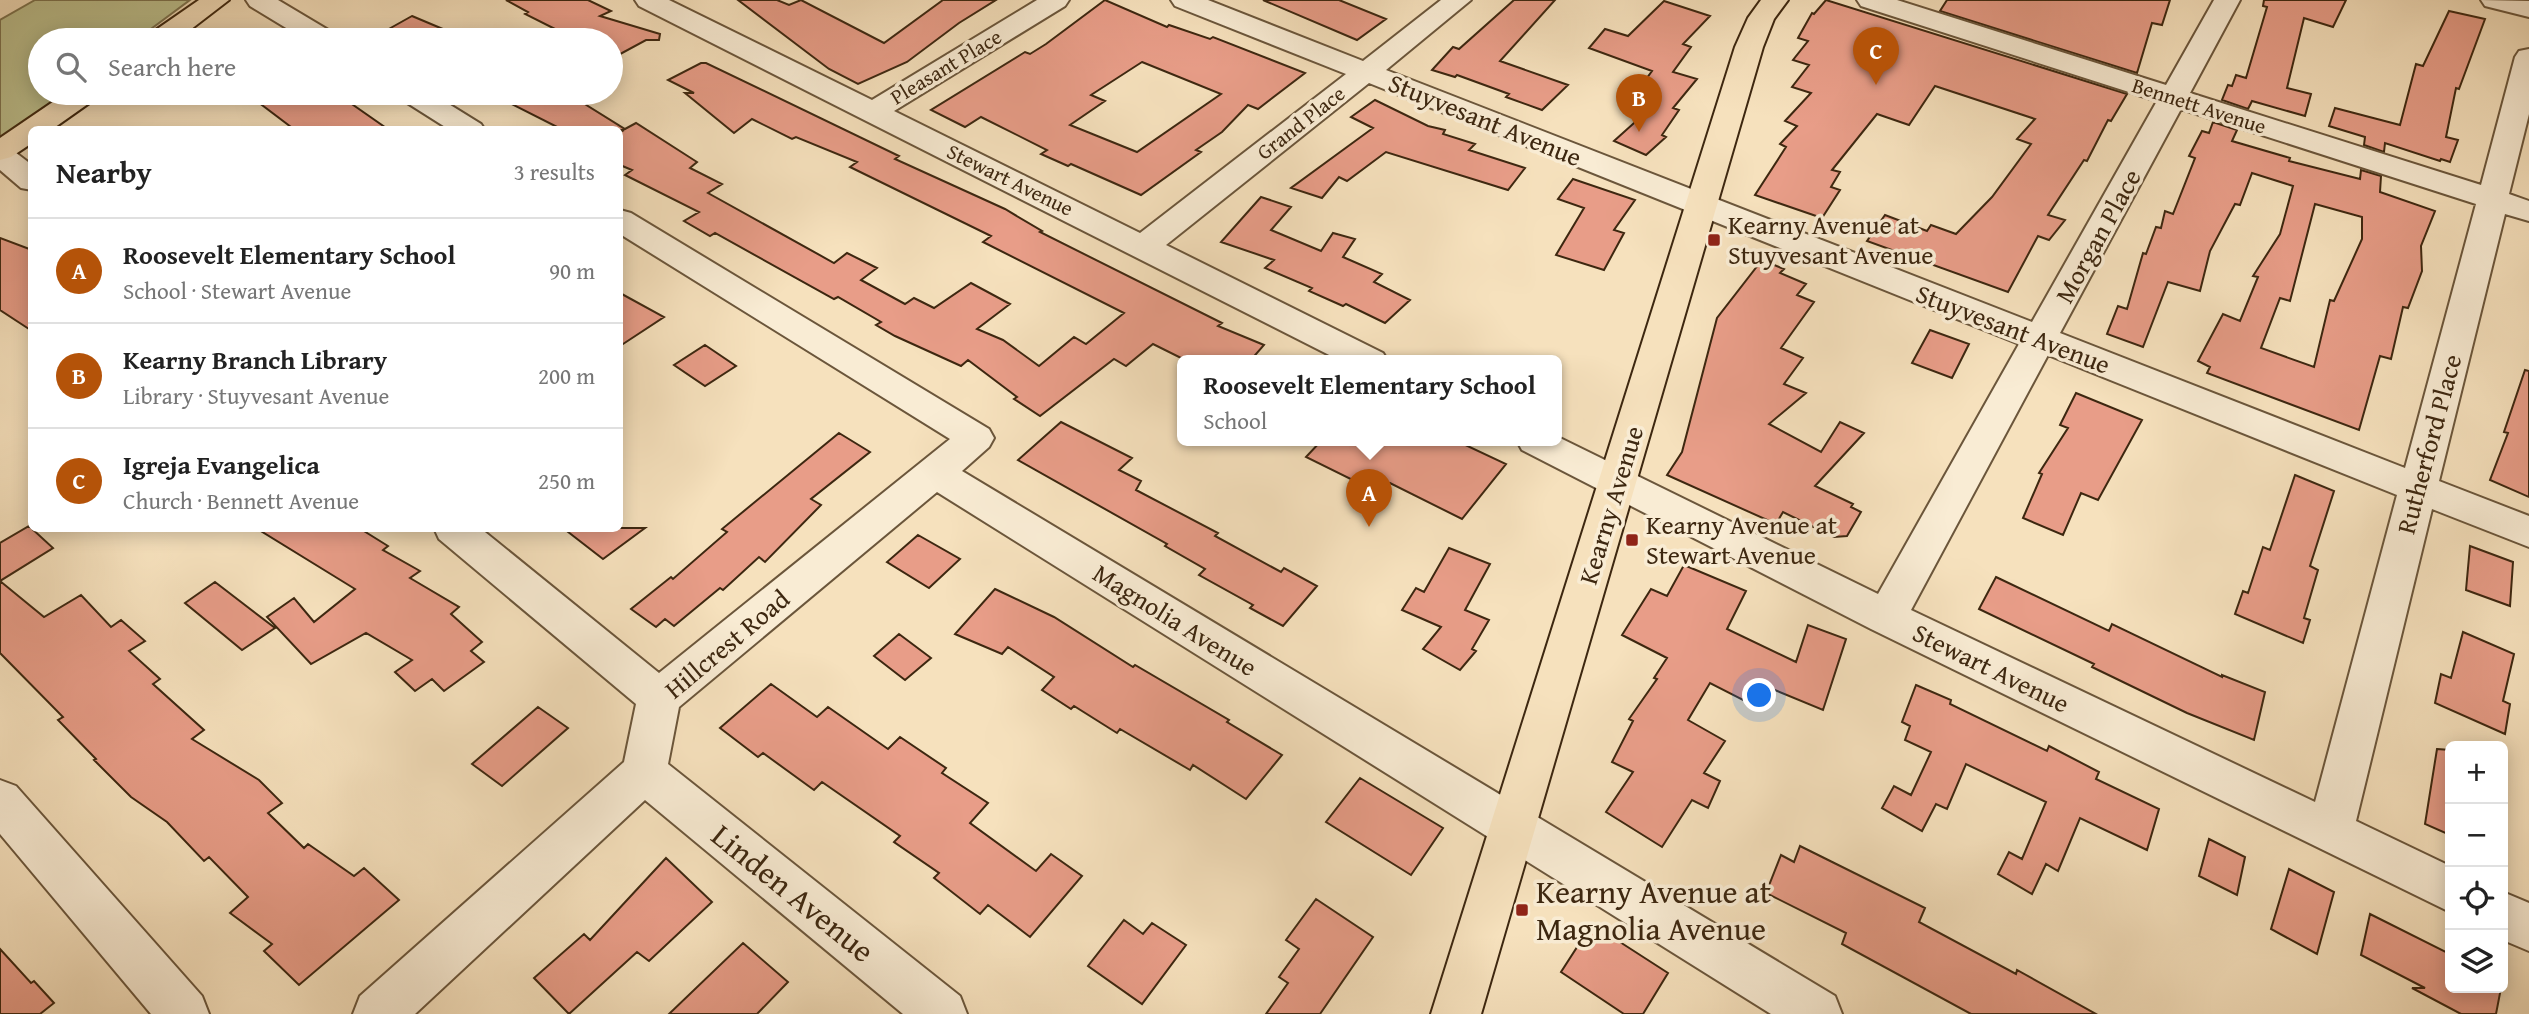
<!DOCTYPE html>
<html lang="en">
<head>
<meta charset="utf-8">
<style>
  :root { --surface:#fff; --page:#f6f6f6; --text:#222; --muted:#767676; --line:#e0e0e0; --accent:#b45309 }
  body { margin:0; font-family:"Gentium Book Plus",serif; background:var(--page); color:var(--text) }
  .controls { position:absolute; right:21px; bottom:21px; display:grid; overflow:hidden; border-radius:10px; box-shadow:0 4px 18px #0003 }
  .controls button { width:63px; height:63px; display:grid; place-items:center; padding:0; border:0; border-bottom:2px solid var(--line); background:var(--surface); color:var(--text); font:35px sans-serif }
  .you { position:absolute; left:1760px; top:696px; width:24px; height:24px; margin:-18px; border:5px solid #fff; border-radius:50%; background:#1a73e8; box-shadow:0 0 0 10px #1a73e833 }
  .badge { display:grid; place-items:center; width:46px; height:46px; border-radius:50%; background:var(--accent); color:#fff; font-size:23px; font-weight:700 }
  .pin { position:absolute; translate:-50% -58px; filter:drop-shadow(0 2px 4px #0008) }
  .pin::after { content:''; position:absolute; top:37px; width:24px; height:21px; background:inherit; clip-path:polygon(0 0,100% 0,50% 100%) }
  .popup { position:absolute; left:1177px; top:355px; width:385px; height:91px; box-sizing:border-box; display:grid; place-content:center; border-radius:10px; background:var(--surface); filter:drop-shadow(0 2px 5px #0005); font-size:23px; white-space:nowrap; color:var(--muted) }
  .popup b { font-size:26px; color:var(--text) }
  .popup::after { content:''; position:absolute; left:50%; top:100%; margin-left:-14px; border:14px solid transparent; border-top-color:var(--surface) }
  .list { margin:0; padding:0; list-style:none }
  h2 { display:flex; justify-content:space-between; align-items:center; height:91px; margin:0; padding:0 28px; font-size:30px }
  h2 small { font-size:23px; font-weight:400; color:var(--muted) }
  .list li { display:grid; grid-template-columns:46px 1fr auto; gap:21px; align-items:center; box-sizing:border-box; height:105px; padding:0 28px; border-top:2px solid var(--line) }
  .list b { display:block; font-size:26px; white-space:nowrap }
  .list p { margin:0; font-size:23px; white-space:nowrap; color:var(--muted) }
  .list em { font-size:23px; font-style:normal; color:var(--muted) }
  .icon { flex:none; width:38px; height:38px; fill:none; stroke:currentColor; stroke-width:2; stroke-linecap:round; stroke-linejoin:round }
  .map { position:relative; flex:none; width:2529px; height:1014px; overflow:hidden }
  .search { position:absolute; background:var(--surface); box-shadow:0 4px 18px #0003; left:28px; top:28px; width:595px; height:77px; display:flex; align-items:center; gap:18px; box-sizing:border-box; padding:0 24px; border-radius:38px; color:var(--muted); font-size:26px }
  .panel { position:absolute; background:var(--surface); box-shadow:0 4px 18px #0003; left:28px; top:126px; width:595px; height:406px; border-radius:10px }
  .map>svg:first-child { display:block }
</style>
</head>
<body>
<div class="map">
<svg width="2529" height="1014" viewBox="0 0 2529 1014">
  <rect width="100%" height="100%" fill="#f6e1bd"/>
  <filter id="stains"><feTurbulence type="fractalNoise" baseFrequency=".00286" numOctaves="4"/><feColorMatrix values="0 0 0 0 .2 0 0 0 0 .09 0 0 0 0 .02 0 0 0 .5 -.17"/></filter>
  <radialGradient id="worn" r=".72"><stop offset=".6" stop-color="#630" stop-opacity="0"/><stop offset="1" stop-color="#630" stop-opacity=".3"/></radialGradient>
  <path fill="#bdc290" stroke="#7d7450" stroke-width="2" d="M35 0H190L136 40H40V93H65L0 140V20Z"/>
  <path fill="#e89d88" stroke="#3d2710" stroke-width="2" fill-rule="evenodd" d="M506 0H588L611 11 600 16 660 34 659 40H646L611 59V40H585L563 33 525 14 528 12Z
    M738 0H777L789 5 801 0 884 43 943 0H996L959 23 907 62 858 84 829 69Z
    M1105 0 1167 27 1169 25 1210 39 1213 37 1305 73 1258 109 1248 105 1222 132 1196 150 1201 152 1141 195 1071 164 1068 166 1041 154 1047 150 981 117 965 127 931 110 1025 52 1030 54 1046 44ZM1142 62 1221 94 1137 152 1070 125 1105 101 1091 95Z
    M1263 0H1339L1386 19 1357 40Z
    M1514 0H1555L1500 61 1568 85 1542 110 1506 97 1509 94 1457 75 1455 77 1432 70 1453 47 1459 49Z
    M1826 0 2127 94 2111 121 2108 120 2087 161 2084 160 2048 215 2065 220 2049 240 2038 236 2008 292 1867 241 1885 215 1927 231 1931 225 1956 234 1992 197 2031 144 2017 139 2035 119 1935 86 1909 125 1877 114 1832 170 1840 172 1831 187 1840 190 1822 218 1755 195 1786 147 1780 144 1797 126 1785 121 1811 93 1792 87 1809 65 1793 60 1808 41 1798 38 1812 13 1814 14Z
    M1947 0H2170L2162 25 2152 23 2137 73 1940 11Z
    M2264 0H2346L2333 27 2304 18 2287 88 2311 94 2305 116 2252 101 2248 109 2222 100 2228 85 2232 86 2236 75 2246 78 2267 7 2263 6Z
    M1664 1 1710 16 1683 44 1691 47 1673 72 1697 79 1673 108 1679 110 1662 135 1666 137 1646 155 1614 141 1643 115 1624 109 1652 71 1589 48 1605 29 1628 36Z
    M2449 11 2485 19 2459 89 2456 88 2446 137 2458 140 2450 162 2441 159 2440 161 2385 143 2384 152 2364 145 2365 137 2329 126 2335 108 2400 125 2416 64 2423 66Z
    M412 16 469 40H413L387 30Z
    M701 63H706L899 156 895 159 1005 209 1042 231 1040 232 1222 323 1218 326 1264 345 1250 361H1187L1153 344 1126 366 1114 359 1040 416 1014 399 1017 397 968 360 961 366 895 336 876 325 881 322 838 297 834 299 715 233 710 236 684 221 699 212 625 175 632 170 620 165V132L624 130H563L490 93H567L625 129 636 123 697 162 690 168 722 184 708 193 834 263 847 253 877 268 861 280 905 304 914 298 934 308 971 283 1010 304 977 329 1003 340 1039 366 1074 337 1086 344 1124 313 983 242 991 236 850 167 857 162 796 137 792 139 752 119 734 133 685 93H694L668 80Z
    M246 93H336L389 130H295Z
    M1375 100 1428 126 1445 130 1443 134 1475 144 1469 150 1525 168 1508 190 1386 152 1347 181 1339 177 1322 198 1291 188 1373 128 1351 117Z
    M2213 122 2237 130 2232 141 2290 158 2289 161 2360 179 2361 170 2381 176 2380 192 2435 211 2421 246 2422 271 2408 308 2403 307 2391 359 2380 356 2359 430 2207 373 2210 367 2198 361 2223 314 2240 321 2258 277 2253 276 2280 234 2293 186 2252 173 2240 205 2235 204 2210 251 2200 291 2168 282 2143 347 2107 334 2118 306 2127 309 2143 253 2146 254 2156 227 2161 228 2165 211 2173 214 2195 158 2189 156 2202 131 2209 133ZM2315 204 2362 217V239L2334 301 2330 300 2314 367 2261 348 2280 298 2290 301Z
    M1573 179 1635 200 1614 230 1624 233 1604 270 1556 255 1584 208 1558 199Z
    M1261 197 1291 207 1271 230 1321 251 1333 233 1355 239 1343 257 1382 274 1374 282 1410 300 1385 323 1346 304 1343 306 1309 291 1312 288 1265 268 1274 260 1221 242Z
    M0 238 32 250V331L0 310Z
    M1762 260 1784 269 1780 273 1806 284 1797 295 1814 302 1781 348 1803 358 1784 384 1806 393 1769 424 1821 452 1840 422 1864 433 1815 486 1853 504 1851 507 1861 512 1847 536 1834 537 1783 512 1776 524 1667 475 1682 452 1717 318Z
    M620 293 664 317 620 346Z
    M1930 330 1969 344 1952 378 1912 363Z
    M705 345 736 366 705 386 674 365Z
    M2525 370 2529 371V497L2490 480 2508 433 2504 432Z
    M2076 393 2142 420 2098 500 2081 493 2063 535 2023 518 2042 474 2039 473 2068 428 2060 425Z
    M1061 422 1132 458 1119 470 1141 481 1136 490 1218 533 1215 536 1281 572 1284 568 1317 586 1283 626 1250 608 1253 605 1199 575 1205 569 1165 546 1167 544 1018 460Z
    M839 433 870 452 811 499 821 505 765 562 759 557 723 590 720 588 674 626 665 619 656 627 631 609 671 577 673 579 727 532 722 529Z
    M1321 441H1457L1506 464 1462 519 1390 483 1381 494 1306 457Z
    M2295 475 2334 491 2310 566 2318 570 2304 618 2310 620 2303 643 2235 614 2243 591 2248 593 2263 547 2270 550Z
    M29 526 53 548 0 581V543Z
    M256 528H359L388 546 383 550 420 571 410 578 459 607 451 614 482 642 471 651 484 662 444 691 432 679 415 691 395 672 412 660 366 633 311 664 267 617 294 598 314 622 355 589Z
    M563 528H645L603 559Z
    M918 535 960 559 929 588 887 562Z
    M2470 546 2513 562 2510 606 2466 590Z
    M1449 548 1490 564 1465 610 1489 620 1472 649 1476 651 1460 670 1423 649 1441 627 1402 610 1416 588 1424 592Z
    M1684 565 1746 591 1727 629 1796 662 1808 625 1846 639 1823 710 1753 681 1743 700 1710 683 1688 720 1725 741 1704 773 1720 781 1708 808 1692 800 1662 847 1606 812 1633 772 1612 762 1633 721 1629 719 1657 679 1654 678 1667 658 1622 635 1651 589 1667 596Z
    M1996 577 2109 631 2112 624 2222 677V675L2265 692 2254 740 2187 713 2092 667 2094 664 1979 609Z
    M0 581 44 617 81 595 111 627 121 620 145 641 129 651 160 679 153 684 204 730 192 739 259 780 282 803 268 813 304 848 308 844 354 876 364 868 399 900 299 985 264 951 272 944 230 913 248 897 209 857 204 861 167 822 131 797 94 760 96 759 58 720 63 717 0 653Z
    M215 582 275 628 242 650 185 603Z
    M995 589 1054 617 1133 667 1135 665 1229 720 1227 722 1282 755 1246 799 1193 765 1190 770 1120 729 1117 733 1074 706 1071 709 1042 690 1054 677 1008 647 1002 654 955 634Z
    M2463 632 2514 654 2503 701 2510 704 2505 734 2435 703 2441 674 2451 678Z
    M899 634 931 658 905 680 874 656Z
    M771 684 817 717 828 707 888 749 900 737 946 768 942 773 988 803 970 823 1036 871 1051 854 1082 876 1030 937 988 905 980 914 934 878 939 873 894 842 900 836 822 782 814 790 763 753 758 757 720 728Z
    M1916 685 1951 700 1950 704 2047 751 2049 746 2099 772 2096 779 2159 809 2147 850 2080 818 2058 871 2046 864 2032 894 1998 874 2009 852 2022 859 2046 802 1966 764 1947 809 1936 804 1922 831 1882 808 1894 786 1911 795 1931 752 1905 740 1910 726 1902 722Z
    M538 707 568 728 502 786 472 764Z
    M2437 749 2450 750V835L2425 824Z
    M1360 778 1443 828 1411 875 1326 822Z
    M2209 839 2245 857 2237 895 2199 876Z
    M1800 846 1925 908 1919 922 2016 974 2017 970 2096 1014H1971L1842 944 1846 933 1766 893 1781 855 1794 862Z
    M666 858 712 902 649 961 637 952 569 1014 534 978 584 934 590 940Z
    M2289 869 2334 892 2317 954 2271 929Z
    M1316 899 1373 937 1320 1014H1266L1288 983 1279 977 1299 949 1286 940Z
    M2370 914 2450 954V988H2501L2496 1014H2461L2412 988H2425L2361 955Z
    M1124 920 1143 934 1152 923 1186 945 1142 1004 1088 966Z
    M1592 924 1668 973 1643 1014H1624L1561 972Z
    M743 943 788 982 757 1014H669Z
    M0 949 31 983 34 981 54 1003 40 1014H0Z"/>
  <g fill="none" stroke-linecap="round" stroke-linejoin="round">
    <g stroke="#6b563b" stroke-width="4">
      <path id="minor" d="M246 0H278L335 34 339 40H306L250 6Z
        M635 0H669L872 100 1037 0H1069L1065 6 894 111 1140 233 1346 74 1175 6 1171 0H1208L1363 61 1441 0H1471L1386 70 2032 322 2157 101 1861 6 1857 0H1897L2166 85 2214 0H2240L2190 93 2481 185 2515 57 2519 51 2529 49V114L2509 194 2529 201V221L2505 214 2439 481 2529 516V547L2432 509 2356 821 2450 866V912L1871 629 1522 450 1517 441H1556V436L1878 594 2019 344 1369 83 1166 245 1383 353 1388 361H1341L639 6ZM2181 109 2476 204 2405 468 2060 333ZM2048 355 2397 495 2315 802 1911 610Z
        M2481 0 2529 1V17L2485 6Z
        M397 93H431L481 124 485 130H450L401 99Z
        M0 146 11 149 32 165V190L21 188 0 170Z
        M620 210 631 213 989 429 994 438 989 447 962 471 1835 996 1842 1014H1771L937 492 679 707 668 764 960 996 967 1014H903L645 800 415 1014H353L360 996 624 762 636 704 439 539 434 528H480L659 673 950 439 620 234Z
        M0 780 16 786 202 996 209 1014H151L0 834Z
        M2503 892 2529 903V951L2503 940Z"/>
    </g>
    <g stroke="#3d2710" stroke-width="4">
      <path id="major" d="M199 0H229L177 40H147L150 34Z
        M1761 0H1788L1774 19 1763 47 1481 1014H1431L1735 47 1748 18Z
        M66 93H99L95 99 51 130H32V143L11 157 0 160V138Z"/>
    </g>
    <use href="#minor" fill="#f9ecd4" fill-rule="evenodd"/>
    <use href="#major" fill="#f6e1bd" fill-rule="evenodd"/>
  </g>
  <g fill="#8f2418" stroke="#f9ecd4" stroke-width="2.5">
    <rect x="1707" y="233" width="14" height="14" rx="3.5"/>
    <rect x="1625" y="533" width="14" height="14" rx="3.5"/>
    <rect x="1515" y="903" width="14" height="14" rx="3.5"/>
  </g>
  <g text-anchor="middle" stroke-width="7" stroke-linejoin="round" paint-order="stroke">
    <g font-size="21" fill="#3d2710" stroke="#f9ecd4">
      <text transform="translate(946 67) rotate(-31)" y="7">Pleasant Place</text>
      <text transform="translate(2199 106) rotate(18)" y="7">Bennett Avenue</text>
      <text transform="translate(1301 123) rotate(-38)" y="7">Grand Place</text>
      <text transform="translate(1010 180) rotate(26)" y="7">Stewart Avenue</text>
    </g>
    <g font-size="26" fill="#3d2710" stroke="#f9ecd4">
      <text transform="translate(1485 120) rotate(22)" y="9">Stuyvesant Avenue</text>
      <text transform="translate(2098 236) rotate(-61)" y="9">Morgan Place</text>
      <text transform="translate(2013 329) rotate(21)" y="9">Stuyvesant Avenue</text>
      <text transform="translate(2429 444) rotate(-75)" y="9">Rutherford Place</text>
      <text transform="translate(1611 505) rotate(-73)" y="9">Kearny Avenue</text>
      <text transform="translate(1175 620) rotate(32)" y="9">Magnolia Avenue</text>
      <text transform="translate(727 644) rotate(-40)" y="9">Hillcrest Road</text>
      <text transform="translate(1991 668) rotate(26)" y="9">Stewart Avenue</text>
    </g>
    <g font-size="26" fill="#3d2710" stroke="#f9ecd4" text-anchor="start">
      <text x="1728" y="234">Kearny Avenue at<tspan x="1728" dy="30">Stuyvesant Avenue</tspan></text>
      <text x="1646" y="534">Kearny Avenue at<tspan x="1646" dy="30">Stewart Avenue</tspan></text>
    </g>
    <g font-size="32" fill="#3d2710" stroke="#f9ecd4" text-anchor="start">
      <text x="1536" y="903">Kearny Avenue at<tspan x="1536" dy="37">Magnolia Avenue</tspan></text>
    </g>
    <g font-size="32" fill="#3d2710" stroke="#f9ecd4">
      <text transform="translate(793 893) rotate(39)" y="11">Linden Avenue</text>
    </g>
  </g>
  <rect width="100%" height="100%" filter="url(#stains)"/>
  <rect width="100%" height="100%" fill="url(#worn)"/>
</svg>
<div class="controls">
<button>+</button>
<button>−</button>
<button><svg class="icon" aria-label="locate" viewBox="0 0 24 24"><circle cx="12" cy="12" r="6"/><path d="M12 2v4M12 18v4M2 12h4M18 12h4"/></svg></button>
<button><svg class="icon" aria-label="layers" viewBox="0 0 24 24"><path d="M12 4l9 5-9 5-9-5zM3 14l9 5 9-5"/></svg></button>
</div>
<div class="you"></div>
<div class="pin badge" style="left:1369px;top:527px">A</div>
<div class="popup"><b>Roosevelt Elementary School</b>School</div>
<div class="pin badge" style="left:1639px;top:132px">B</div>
<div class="pin badge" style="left:1876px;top:85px">C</div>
<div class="search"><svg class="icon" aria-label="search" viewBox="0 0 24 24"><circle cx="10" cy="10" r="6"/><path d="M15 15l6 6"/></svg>Search here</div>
<section class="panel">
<h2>Nearby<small>3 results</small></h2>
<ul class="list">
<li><span class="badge">A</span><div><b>Roosevelt Elementary School</b><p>School · Stewart Avenue</p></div><em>90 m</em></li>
<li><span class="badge">B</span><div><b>Kearny Branch Library</b><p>Library · Stuyvesant Avenue</p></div><em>200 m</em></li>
<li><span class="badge">C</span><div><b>Igreja Evangelica</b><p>Church · Bennett Avenue</p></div><em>250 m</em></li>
</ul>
</section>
</div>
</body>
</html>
